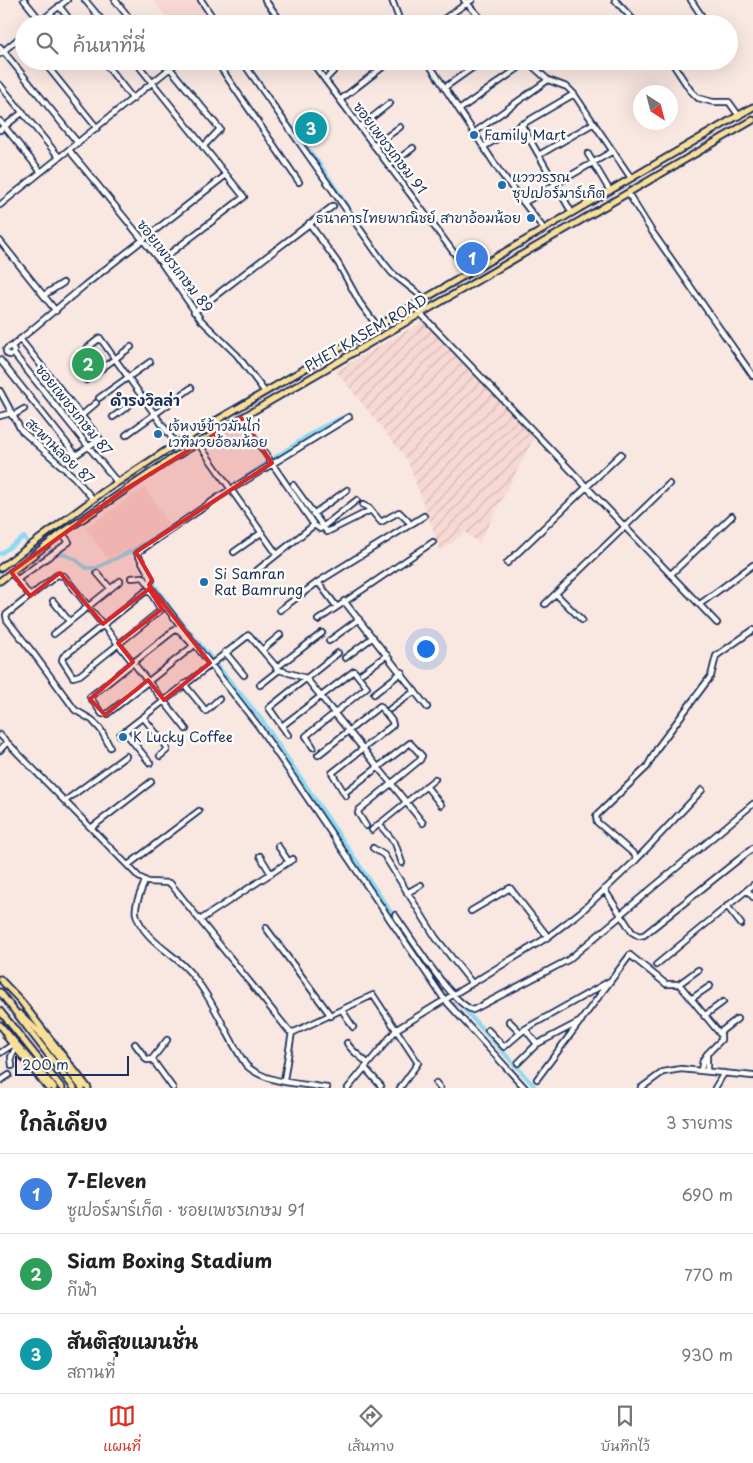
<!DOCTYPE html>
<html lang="th">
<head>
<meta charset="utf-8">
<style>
  :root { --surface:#fff; --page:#f2f2f2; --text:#222; --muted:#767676; --line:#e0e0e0; --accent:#d93025 }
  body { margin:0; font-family:"Playpen Sans","Playpen Sans Thai",sans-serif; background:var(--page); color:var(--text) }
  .compass { position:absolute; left:633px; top:85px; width:45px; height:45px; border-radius:50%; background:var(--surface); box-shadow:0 5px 20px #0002; rotate:144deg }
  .scale { position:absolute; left:15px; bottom:12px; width:114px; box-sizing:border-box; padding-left:5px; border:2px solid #1b2f5e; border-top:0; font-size:14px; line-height:18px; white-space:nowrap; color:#1b2f5e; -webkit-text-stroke:4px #fdfcf7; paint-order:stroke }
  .you { position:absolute; left:425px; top:648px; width:18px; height:18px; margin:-12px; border:4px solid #fff; border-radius:50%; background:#1a73e8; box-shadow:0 0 0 8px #1a73e833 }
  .badge { display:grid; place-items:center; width:32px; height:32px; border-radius:50%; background:var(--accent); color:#fff; font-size:16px; font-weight:700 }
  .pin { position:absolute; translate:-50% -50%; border:2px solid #fff; box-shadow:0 1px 5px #0006 }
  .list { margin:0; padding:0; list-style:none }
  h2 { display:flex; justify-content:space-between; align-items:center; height:65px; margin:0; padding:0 20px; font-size:21px }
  h2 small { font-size:16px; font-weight:400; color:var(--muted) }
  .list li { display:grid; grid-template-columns:32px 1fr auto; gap:15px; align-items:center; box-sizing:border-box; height:80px; padding:0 20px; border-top:1px solid var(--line) }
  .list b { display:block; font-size:19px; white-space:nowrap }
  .list p { margin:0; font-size:16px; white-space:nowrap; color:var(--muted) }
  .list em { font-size:16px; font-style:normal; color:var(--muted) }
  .icon { flex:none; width:28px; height:28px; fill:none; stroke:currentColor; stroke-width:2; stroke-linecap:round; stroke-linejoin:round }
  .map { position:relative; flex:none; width:753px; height:1088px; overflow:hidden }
  .search { position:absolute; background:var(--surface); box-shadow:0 5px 20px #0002; left:15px; right:15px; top:15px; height:55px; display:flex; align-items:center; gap:12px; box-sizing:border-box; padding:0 18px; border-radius:28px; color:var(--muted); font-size:19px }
  .sheet { height:305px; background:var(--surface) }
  nav { display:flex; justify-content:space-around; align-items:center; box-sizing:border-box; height:70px; border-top:1px solid var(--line); background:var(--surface); font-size:14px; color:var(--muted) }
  nav a { display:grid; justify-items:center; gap:2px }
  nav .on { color:var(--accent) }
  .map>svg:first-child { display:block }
</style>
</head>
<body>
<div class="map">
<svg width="753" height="1088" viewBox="0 0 753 1088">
  <defs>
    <pattern id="industrial-furrows" width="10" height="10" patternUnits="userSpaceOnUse" patternTransform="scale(1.25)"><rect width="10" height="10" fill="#f7d8d2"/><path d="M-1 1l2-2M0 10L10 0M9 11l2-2" fill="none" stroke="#d3bab7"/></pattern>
  </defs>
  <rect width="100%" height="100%" fill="#f9e7e1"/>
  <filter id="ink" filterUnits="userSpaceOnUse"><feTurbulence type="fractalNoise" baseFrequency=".02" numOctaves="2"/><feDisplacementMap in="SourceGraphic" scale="10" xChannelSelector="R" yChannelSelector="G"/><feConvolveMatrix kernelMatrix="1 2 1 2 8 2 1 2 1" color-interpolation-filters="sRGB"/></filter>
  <g filter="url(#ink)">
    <path fill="#f7d8d2" d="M153 0H200L217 24H172Z
      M145 487 170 525 140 544 108 559 85 528Z"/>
    <path fill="url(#industrial-furrows)" d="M427 319 537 432 479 543 465 532 441 551 407 459 336 371Z"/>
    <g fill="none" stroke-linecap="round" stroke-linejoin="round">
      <path stroke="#90daf1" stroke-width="4" d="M283 116 319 163 368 237
        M378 251 396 275
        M217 496 318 429 345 416
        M133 550 138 559
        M0 554 24 537 41 560 53 550 75 559 86 568H96L133 550 170 528
        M151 580 171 609 262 720 395 918
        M454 998 536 1088"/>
      <g stroke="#1b2f5e" stroke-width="8">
        <path id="minor" d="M24 0 41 21
          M85 0 105 24
          M115 0 134 24
          M201 0 217 24
          M265 0 283 24
          M392 0 401 24
          M464 0 486 24
          M615 0 637 24
          M691 0 707 24
          M59 6 73 24
          M37 24 67 0
          M436 24 472 0
          M0 47 78 143
          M0 54 24 34
          M43 61 97 128
          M103 61 133 99
          M135 61 244 197 160 261
          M164 61 220 129 203 147
          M216 61 299 182
          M242 61 383 262 392 273 425 299
          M311 61 469 273
          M427 61 500 172 544 229
          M527 61 548 80 567 87 574 94 631 178
          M671 61 690 90 698 98 713 102H729L739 116
          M325 80 343 61
          M0 85 59 157
          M444 88 482 61
          M340 100 384 66
          M459 110 527 62
          M0 121 41 172
          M521 124 572 213
          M360 127 390 103
          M0 130 23 112
          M475 132 548 80
          M374 146 400 127
          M485 146 574 94
          M69 150 160 261 201 320 237 355 265 392
          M588 154 610 191
          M539 155 594 123
          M389 166 413 148
          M628 193 651 230 753 376
          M525 202 613 151
          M0 205 179 61
          M309 223 338 263 360 303 378 327
          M0 241 56 311
          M44 295 63 283
          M194 312 333 206
          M421 314 717 623
          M11 347 85 285 226 175
          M6 351a4 4 0 1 1 8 0a4 4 0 1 1-8 0Z
          M86 349 100 338 176 444
          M13 353 117 482
          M0 360 76 455 100 439 20 339
          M86 380 131 347
          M0 391 21 430 74 477 93 499
          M99 398 150 362
          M0 416 11 413
          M12 416 24 409
          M81 416 96 403
          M113 417 142 396
          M349 417 220 496 137 553 152 580 148 583 149 585 259 727 444 999 525 1088
          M241 418 314 525
          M126 435 191 388
          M198 443 276 553
          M293 485 327 532 371 510
          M363 505 369 508 381 522 399 512 408 521
          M313 514 347 490
          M234 552 261 533
          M507 563 621 454
          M11 572 30 596 57 575 64 576 186 729
          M255 572 314 525 320 529 357 500
          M97 573 110 588
          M671 574 732 516
          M131 578 143 577 148 583
          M18 579 69 542 62 533
          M318 582 337 607
          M146 591 151 593 161 610 80 675 73 677 62 660 63 657Z
          M556 594 582 620
          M30 596 6 615 7 620 34 654 75 710 92 720 101 730 110 747
          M53 601 69 621
          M344 601 427 707
          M545 604 669 484
          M700 604 753 565
          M280 610 318 582 424 516
          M318 620 433 542
          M177 628 192 644V647L107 714H102L90 697Z
          M54 634 120 581
          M329 641 359 619
          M262 650 280 635
          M225 652 244 675
          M345 658 373 637
          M276 668 322 633
          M362 673 387 655
          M184 684 206 711 219 699
          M260 685 279 670
          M374 694 402 672
          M390 709 415 691
          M143 717 167 747V750L160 756
          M282 726 354 671 367 687 306 736 313 747
          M125 732 150 763
          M0 735 139 877 148 882 170 883 289 1031 294 1032 373 995 418 1063 400 1088
          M120 735 249 635 279 670 306 678 423 823
          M288 735 269 708 338 653
          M0 750 7 742
          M318 755 380 706 392 721 393 725 332 773 346 796
          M426 786 441 805
          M344 793 410 743 422 756 420 760 359 810 358 813 366 826
          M65 801 126 756
          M379 824 395 843 402 863
          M91 828 151 782
          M372 830 435 779
          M278 846 289 862
          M373 848 384 855 436 938 472 983
          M260 856 271 874
          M636 860 702 790
          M128 865 199 811
          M145 881C142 890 134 904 136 914 143 938 169 951 185 967 212 994 225 1034 246 1065 265 1084 302 1083 327 1088
          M604 889 632 932 639 936 644 935 753 848
          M747 890 753 897
          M407 893 421 885
          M727 906 741 924
          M471 911 510 888 548 937
          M621 914 753 804
          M395 915C410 936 451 1003 473 1010L568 960 622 915
          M200 920 293 859
          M266 928 331 1016
          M656 965 753 885
          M679 984 698 970
          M691 999 710 986
          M342 1010 353 1027
          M704 1016 723 1002
          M509 1021 520 1032
          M525 1029 537 1044
          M488 1030 504 1047 525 1029 610 981
          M719 1033 737 1019
          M167 1040 152 1059 173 1088
          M347 1043C352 1052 361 1056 368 1064
          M135 1044 147 1060 152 1059
          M0 1053 12 1045
          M518 1063 537 1044 581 1021
          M12 1066 11 1057 15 1049
          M365 1068 381 1086
          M701 1070 703 1060 707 1054V1071
          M537 1079 630 955 666 984H679L721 1035V1040L707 1054
          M284 1080 292 1032
          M0 1081 9 1075
          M436 1083 440 1088
          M348 1088 397 1029 548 937 583 910 636 860 635 855 597 822 596 816 647 767 658 747 711 676 716 656 753 630
          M641 1088 663 1072 681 1069 753 1076
          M715 1088 724 1073"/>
      </g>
      <g stroke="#1b2f5e" stroke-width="9">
        <path id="major" d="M0 568 103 492 176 444 753 107
          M0 581 62 533 171 459 753 120
          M0 979 20 1000 88 1088
          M0 992 74 1088
          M0 1011 62 1088
          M20 1014 39 1032 82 1088
          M0 1025 54 1088
          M6 1036 48 1088"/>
      </g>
      <use href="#minor" stroke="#fdfcf7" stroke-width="4.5"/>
      <use href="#major" stroke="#fadf96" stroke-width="5"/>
    </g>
  </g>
  <path fill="#d62828" fill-opacity="0.2" stroke="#d62828" stroke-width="4" stroke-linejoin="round" d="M241 418 272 463 136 552 152 580 149 585 210 663 164 700 148 680 105 715 90 699 133 662 118 643 162 609 149 589 103 624 60 573 30 596 11 572 124 490Z"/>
  <g fill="#1f6fb2" stroke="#fdfcf7" stroke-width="2">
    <circle cx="474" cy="135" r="5"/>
    <circle cx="502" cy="185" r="5"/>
    <circle cx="531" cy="218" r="5"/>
    <circle cx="158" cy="434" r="5"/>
    <circle cx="204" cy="582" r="5"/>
    <circle cx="123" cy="737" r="5"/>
  </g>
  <g text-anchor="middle" stroke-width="5" stroke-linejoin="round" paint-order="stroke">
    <g font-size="14" fill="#1b2f5e" stroke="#fdfcf7" text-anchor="start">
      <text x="484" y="140">Family Mart</text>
      <text x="512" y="182">แวววรรณ<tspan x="512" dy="16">ซุปเปอร์มาร์เก็ต</tspan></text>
      <text x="521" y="223" text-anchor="end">ธนาคารไทยพาณิชย์ สาขาอ้อมน้อย</text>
      <text x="168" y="431">เจ้หงษ์ข้าวมันไก่<tspan x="168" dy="16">เวทีมวยอ้อมน้อย</tspan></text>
      <text x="214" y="579">Si Samran<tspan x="214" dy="16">Rat Bamrung</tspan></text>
      <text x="133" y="742">K Lucky Coffee</text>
    </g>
    <g font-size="14" fill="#1b2f5e" stroke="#fdfcf7">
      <text transform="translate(390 148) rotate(53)" y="5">ซอยเพชรเกษม 91</text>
      <text transform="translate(175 266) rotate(52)" y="5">ซอยเพชรเกษม 89</text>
      <text transform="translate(366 333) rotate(-30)" y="5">PHET KASEM ROAD</text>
      <text transform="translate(74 410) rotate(51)" y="5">ซอยเพชรเกษม 87</text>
      <text transform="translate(60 451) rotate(44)" y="5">สะพานลอย 87</text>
    </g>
    <g font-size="15" font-weight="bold" fill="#1b2f5e" stroke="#fdfcf7">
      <text x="145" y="406">ดำรงวิลล่า</text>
    </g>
  </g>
</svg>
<svg class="compass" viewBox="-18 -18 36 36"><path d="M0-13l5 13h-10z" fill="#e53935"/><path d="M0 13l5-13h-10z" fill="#767676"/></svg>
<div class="scale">200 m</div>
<div class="you"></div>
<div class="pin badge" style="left:472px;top:258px;background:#3f7fe0">1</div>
<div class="pin badge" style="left:88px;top:364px;background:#2e9e5b">2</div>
<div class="pin badge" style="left:311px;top:128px;background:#0f9aa8">3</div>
<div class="search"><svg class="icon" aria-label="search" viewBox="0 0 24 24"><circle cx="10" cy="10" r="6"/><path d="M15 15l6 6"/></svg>ค้นหาที่นี่</div>
</div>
<section class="sheet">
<h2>ใกล้เคียง<small>3 รายการ</small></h2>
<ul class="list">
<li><span class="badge" style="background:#3f7fe0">1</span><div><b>7-Eleven</b><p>ซูเปอร์มาร์เก็ต · ซอยเพชรเกษม 91</p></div><em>690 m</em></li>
<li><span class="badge" style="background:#2e9e5b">2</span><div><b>Siam Boxing Stadium</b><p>กีฬา</p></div><em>770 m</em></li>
<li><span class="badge" style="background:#0f9aa8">3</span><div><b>สันติสุขแมนชั่น</b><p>สถานที่</p></div><em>930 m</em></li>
</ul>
</section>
<nav>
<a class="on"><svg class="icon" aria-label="map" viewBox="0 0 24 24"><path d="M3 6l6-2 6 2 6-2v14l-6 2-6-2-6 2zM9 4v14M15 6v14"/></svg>แผนที่</a>
<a><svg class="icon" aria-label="directions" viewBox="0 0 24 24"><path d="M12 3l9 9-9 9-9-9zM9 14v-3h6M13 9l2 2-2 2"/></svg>เส้นทาง</a>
<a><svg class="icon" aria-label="saved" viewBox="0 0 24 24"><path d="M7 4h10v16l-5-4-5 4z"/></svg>บันทึกไว้</a>
</nav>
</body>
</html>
